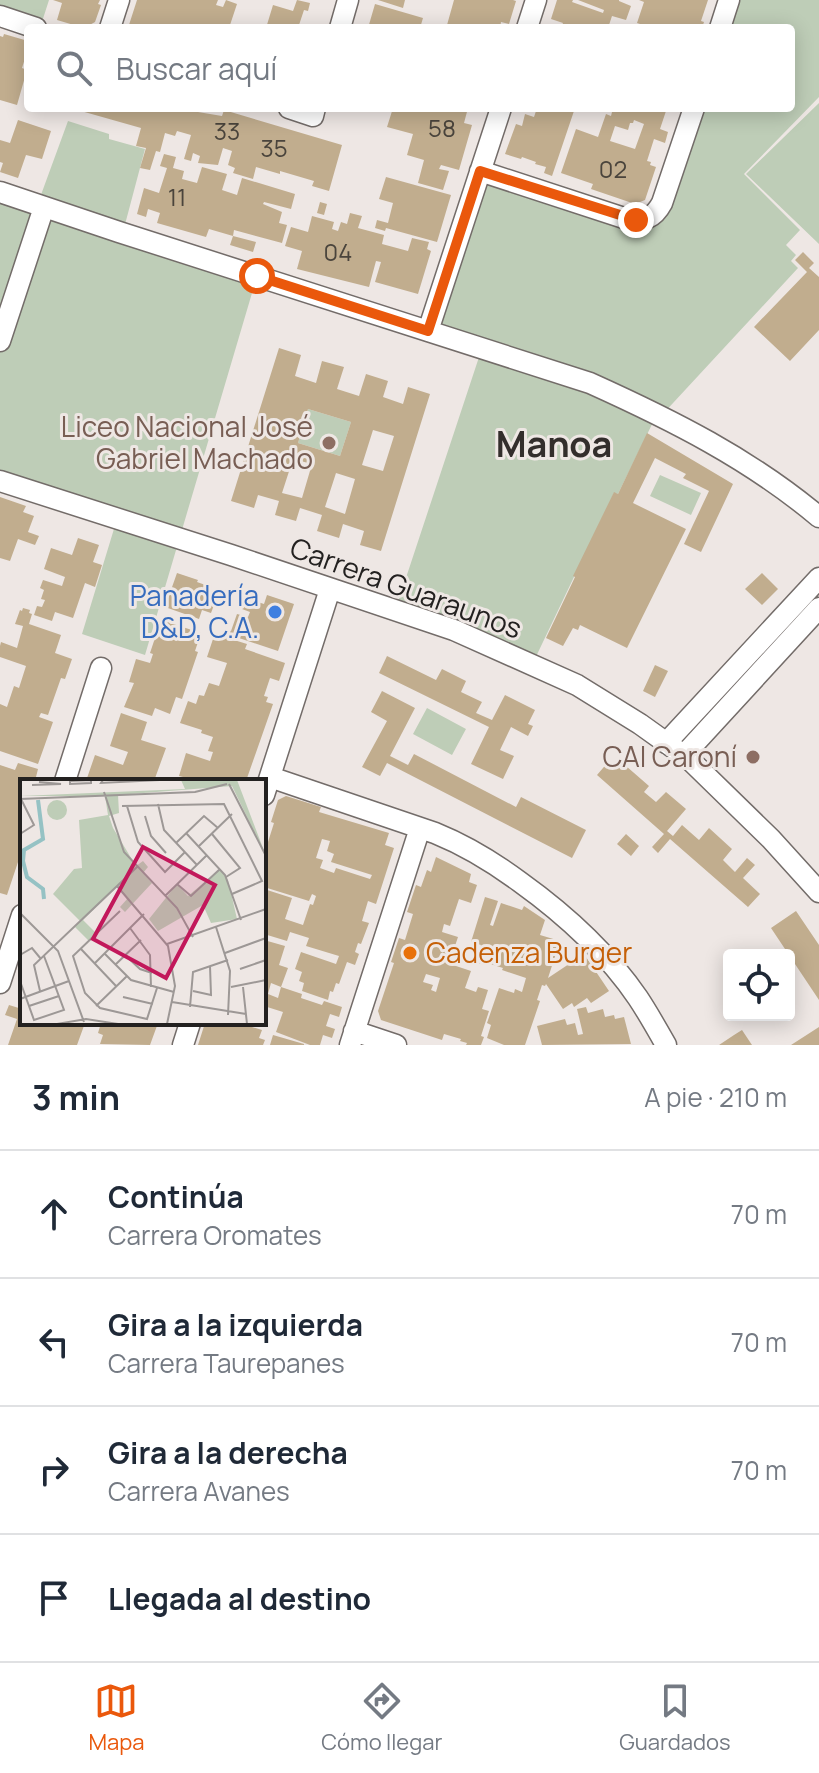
<!DOCTYPE html>
<html lang="es">
<head>
<meta charset="utf-8">
<style>
  :root { --surface:#fff; --page:#f6f6f7; --text:#1f2937; --muted:#747a83; --line:#e0e1e3; --accent:#ea580c }
  body { margin:0; font-family:Manrope,sans-serif; background:var(--page); color:var(--text) }
  .controls { position:absolute; right:24px; bottom:24px; display:grid; overflow:hidden; border-radius:8px; box-shadow:0 4px 20px #0003 }
  .controls button { width:72px; height:72px; display:grid; place-items:center; padding:0; border:0; border-bottom:2px solid var(--line); background:var(--surface); color:var(--text); font:40px sans-serif }
  .stop { position:absolute; width:24px; height:24px; margin:-18px; border:6px solid #ea580c; border-radius:50%; background:#fff }
  .stop.end { background:#ea580c; border-color:#fff; box-shadow:0 2px 8px #0008 }
  .list { margin:0; padding:0; list-style:none }
  h2 { display:flex; justify-content:space-between; align-items:center; height:104px; margin:0; padding:0 32px; font-size:34px }
  h2 small { font-size:26px; font-weight:400; color:var(--muted) }
  .list li { display:grid; grid-template-columns:52px 1fr auto; gap:24px; align-items:center; box-sizing:border-box; height:128px; padding:0 32px; border-top:2px solid var(--line) }
  .list b { display:block; font-size:30px; white-space:nowrap }
  .list p { margin:0; font-size:26px; white-space:nowrap; color:var(--muted) }
  .list em { font-size:26px; font-style:normal; color:var(--muted) }
  .icon { flex:none; width:44px; height:44px; fill:none; stroke:currentColor; stroke-width:2; stroke-linecap:round; stroke-linejoin:round }
  .map { position:relative; flex:none; width:819px; height:1045px; overflow:hidden }
  .search { position:absolute; background:var(--surface); box-shadow:0 4px 20px #0003; left:24px; right:24px; top:24px; height:88px; display:flex; align-items:center; gap:20px; box-sizing:border-box; padding:0 28px; border-radius:8px; color:var(--muted); font-size:30px }
  .sheet { height:616px; background:var(--surface) }
  nav { display:flex; justify-content:space-around; align-items:center; box-sizing:border-box; height:112px; border-top:2px solid var(--line); background:var(--surface); font-size:22px; color:var(--muted) }
  nav a { display:grid; justify-items:center; gap:4px }
  nav .on { color:var(--accent) }
  .map>svg:first-child { display:block }
</style>
</head>
<body>
<div class="map">
<svg width="819" height="1045" viewBox="0 0 819 1045">
  <rect width="100%" height="100%" fill="#eee7e4"/>
  <path fill="#becdb7" d="M0 0H49L40 28 0 14Z
    M729 0H819V97L744 174 800 230 786 245 796 255 791 261 798 268 661 416 657 414 618 494 614 493 532 665 395 611 482 348 428 331 480 171 645 220 694 108H791V28H720Z
    M819 103V244L746 174Z
    M68 121 109 134V139L145 149 123 232 38 203Z
    M0 192 257 276 145 655 82 634 117 519 0 481Z
    M308 409 351 422 340 456 298 443Z
    M660 475 701 493 691 515 650 496Z
    M427 708 466 729 452 755 413 734Z"/>
  <path fill="#c1ad8e" fill-rule="evenodd" d="M53 0H100L98 4 101 5 95 22 84 28 57 20 62 3Z
    M137 0H218L216 5 223 7 226 0 237 4 229 28H128Z
    M297 0 310 3 308 11 304 10 298 28H266L273 5 293 11Z
    M378 0H405L403 8Z
    M454 0H513L516 1 509 24 501 22 500 28H458L447 25Z
    M557 0H573L572 2 603 13 604 10 578 0H619V1L631 6 626 20 612 16 608 28H561L563 23 551 19Z
    M639 0H708L701 21 704 22 702 28H642L643 25 637 23 644 2Z
    M375 4 423 18 420 28H368Z
    M4 34 28 41V49L22 68 27 70 17 105 0 100V36L3 37Z
    M82 108H199L198 112 222 116 224 110 342 145 329 191 312 186 314 181 280 171V174L256 167 253 179 233 173 235 168 228 165 232 151 223 148 218 165 198 163 200 156 193 153 191 161 184 159 191 135 177 131 175 136 165 133 160 152 156 151 150 170 140 168 146 148 136 146 141 128 81 111Z
    M393 108H411L420 110V108H468L464 123 472 125 459 170 441 165 439 169 449 171 443 190 418 183 424 160 407 155 413 134 387 127Z
    M537 108H575L552 176 544 173 546 167 535 164 536 162 522 157 521 159 505 154 516 124 522 126 525 114 534 117Z
    M613 108H667L660 129 668 132 665 143 654 139 647 161 651 162 650 165 656 167 645 200 635 204 591 189 593 184 561 173 576 129 598 137 606 114 611 116ZM634 120 644 124 635 149 610 141 615 126 628 130 630 123H633Z
    M18 120 51 131 42 159 26 155 18 178 0 172 3 163 0 162V140L10 143Z
    M164 154 176 157 173 168 184 171 182 179 197 183 202 167 227 174 222 190 237 195 242 178 295 194 291 209 264 202 263 204 282 212 279 223 287 225 282 243 234 230 233 236 209 229 206 237 157 223 160 213 148 209 146 217 137 214 144 188 159 193 167 168 160 166Z
    M386 177 451 195 437 242 386 228 385 231 375 228 377 220 388 223 393 203 379 199Z
    M320 202 327 204 324 215 317 213Z
    M350 213 362 216 358 228 384 235 382 244 408 251 412 238 429 242 427 249 431 251 418 294 375 282 381 262 376 261 369 287 297 269 302 251 285 246 291 227 308 232 312 216 334 222 332 229 338 231 341 222 347 224Z
    M233 236 256 242 253 252 230 245Z
    M803 252 814 263 809 268 819 277V330L790 361 754 327 807 272 795 260Z
    M279 348 301 355 295 376 316 383 322 361 344 367 337 389 359 396 366 374 388 381 383 397 403 404 408 387 430 394 381 551 360 545 364 531 343 524 339 538 317 531 322 515 300 508 296 521 275 515 279 501 258 495 254 508 231 501ZM308 409 351 422 340 456 298 443ZM373 430 394 436 383 471 362 465ZM293 459 312 464 302 498 282 493ZM336 473 355 479 345 514 325 507Z
    M647 433 733 484 701 552 684 544 709 491 683 478 686 474 655 458 633 503 686 529 627 648 580 625 578 630 573 628 563 646 546 638 575 577 573 576 614 492 618 494Z
    M0 497 26 506 23 512 34 516 28 532 39 536 35 545 18 539 10 561 0 558Z
    M78 538 99 545 93 562 102 565 95 587 85 583 73 618 55 612 52 621 34 615 37 606 42 607 45 600 41 599 44 590 40 588 43 580 62 586 65 577 44 569 51 548 72 555Z
    M177 573 198 580 197 582 211 587 206 602 214 605 211 613 202 610 199 619 165 607Z
    M762 573 778 589 762 605 745 589Z
    M267 595 294 604 278 651 236 637 234 640 247 644 245 649 285 663 279 681 270 678 264 696 268 697 266 702 273 704 246 781H186L187 778 179 776 186 753 210 761 213 752 208 751 213 737 201 733 202 730 180 723 188 701 196 704 199 695 204 696 209 683 219 686 227 663 207 657 215 633 224 636 226 629 231 631 237 614 248 617 250 612 242 609 246 598 264 604Z
    M23 608 30 610 29 613 32 614 29 624 61 635 55 653 72 659 65 679 61 678 48 715 41 713 39 717 53 722 38 764 0 751V704L7 707 14 686 19 688 26 666 0 657V646L1 642 17 648 23 626 15 624 20 610 22 611Z
    M161 620 201 633 195 651 198 652 182 699 176 697 170 714 155 708 152 716 124 707 134 683 129 682 136 659 150 663 153 654 150 653Z
    M387 656 436 680 442 669 466 681 461 692 482 702 476 713 492 720 505 695 535 710 528 724 533 726 528 736 511 727 500 750 514 756 503 779 471 764 489 727 379 673Z
    M655 665 668 671 655 697 643 691Z
    M382 691 415 708 390 756 408 765 414 754 516 807 521 797 586 830 572 858 387 763 380 776 362 767 387 721 371 712Z
    M121 713 147 722 141 740 166 748 154 781H86L95 755 123 765 128 752 110 746Z
    M618 759 649 786 644 792 656 802 666 792 686 809 667 831 673 836 682 825 699 840 709 828 732 849 723 860 735 872 747 858 755 865 743 878 760 894 748 907 670 839 658 853 652 847 664 834 597 775 609 761 613 765Z
    M18 763 38 769 35 781H22V850L7 895 0 893V765L15 770Z
    M286 796 321 807 319 812 389 833 385 845 394 848 376 904 368 901 362 921 369 923 361 944 358 943 355 952 359 954 355 965 347 962 339 984 336 983 333 992 330 991 328 1000 302 991 304 983 299 981 302 972 295 969 301 952 336 964 339 956 306 946 309 938 290 932 287 941 264 934V889L292 898 285 919 303 925 310 904 313 905 316 896 312 894 309 901 264 887V841L268 842 274 823 271 822 278 800ZM322 839 330 841 327 851 334 854 331 862 372 875 370 879 336 868 334 873 320 868 323 860 316 858Z
    M626 834 639 846 631 856 617 844Z
    M436 857 471 874 469 882 477 885 471 903 459 899 450 926 444 924 442 932 458 937 452 955 456 957 453 965 471 971 465 988 476 992 478 987 488 990 482 1009 489 1011 481 1036 484 1037 481 1045H466L467 1043 460 1041 461 1039 444 1034 442 1040 381 1020 378 1011 394 963 391 962 399 938 405 940 413 914 407 912 416 885 421 887 427 870 431 872ZM426 974 440 978 436 992 431 990 433 985 423 982Z
    M485 897 498 901 490 925 493 926 501 903 522 910 524 906 545 920 540 935 560 941 548 978 584 954 609 991 591 1003 587 998 574 1007 572 1003 563 1009 546 984 545 986 542 985 537 1000 540 1001 525 1045H504L487 1038 491 1025 487 1023 499 988 514 993 515 989 522 992 526 978 502 970 503 968 484 962V965L476 962 481 945 471 942Z
    M796 911 819 945V1000L771 928Z
    M264 940 285 946 279 965 288 968 281 987 271 983 268 994 278 998 281 987 302 994 301 998 322 1005 324 1001 342 1007 339 1017 330 1014 326 1026 335 1029 332 1038 323 1035 320 1045H310L276 1032 283 1012 264 1006Z
    M9 1005 22 1009V1023H85L77 1045H8L17 1019 5 1015Z
    M586 1007 588 1013 603 1009 605 1017 614 1015 615 1019 624 1017 631 1044 542 1045 537 1026 565 1019 567 1025 575 1023 578 1035 583 1034 577 1009Z
    M101 1023 137 1024 158 1023 150 1045 100 1044 103 1035 98 1033Z
    M205 1023H239L262 1030 259 1038 265 1040 263 1045H198Z
    M819 1027V1045H791Z
    M742 1030 752 1045H719L734 1035Z
    M273 1035 304 1044V1045H270Z"/>
  <g fill="none" stroke-linecap="round" stroke-linejoin="round">
    <g stroke="#736c69" stroke-width="23">
      <path id="minor" d="M0 16 36 28
        M110 28 119 0
        M340 28 348 0
        M527 28 536 0
        M720 28 729 0
        M289 108 313 116 315 108
        M480 171 627 219C644 222 654 218 662 203L694 108
        M0 192 119 232 590 383C672 420 750 459 819 517
        M428 331 501 108
        M0 341 44 207
        M0 481 231 555 454 630 577 685 640 724 689 759 771 839 819 892
        M666 743 819 578
        M684 755 819 608
        M270 777 435 833C467 846 493 862 520 882 566 915 606 951 638 998 648 1013 657 1029 666 1045
        M65 781 101 668
        M264 795 330 589
        M0 983 22 915
        M354 1031 396 1045
        M183 1045 190 1023
        M350 1045 420 828"/>
    </g>
    <use href="#minor" stroke="#fff" stroke-width="20"/>
  </g>
  <g fill="none" stroke-linecap="round" stroke-linejoin="round">
    <path stroke="#ea580c" stroke-width="10" d="M257 276 428 331 480 171 636 220"/>
  </g>
  <g fill="#8d6e63" stroke="#eee7e4" stroke-width="3">
    <circle cx="329" cy="443" r="8"/>
    <circle cx="753" cy="757" r="8"/>
  </g>
  <circle fill="#3f7fe0" stroke="#eee7e4" stroke-width="3" cx="275" cy="612" r="8"/>
  <circle fill="#e8710a" stroke="#eee7e4" stroke-width="3" cx="410" cy="953" r="8"/>
  <g text-anchor="middle" stroke-width="6" stroke-linejoin="round" paint-order="stroke">
    <g font-size="24" fill="#4a443c">
      <text x="442" y="137">58</text>
      <text x="227" y="140">33</text>
      <text x="274" y="157">35</text>
      <text x="613" y="178">02</text>
      <text x="177" y="206">11</text>
      <text x="338" y="261">04</text>
    </g>
    <g font-size="28" fill="#785e54" stroke="#eee7e4" text-anchor="end">
      <text x="313" y="437">Liceo Nacional José<tspan x="313" dy="32">Gabriel Machado</tspan></text>
      <text x="737" y="767">CAI Caroní</text>
    </g>
    <g font-size="28" fill="#232120" stroke="#eee7e4">
      <text transform="translate(406 588) rotate(20)" y="10">Carrera Guaraunos</text>
    </g>
    <g font-size="28" fill="#366cbe" stroke="#eee7e4" text-anchor="end">
      <text x="259" y="606">Panadería<tspan x="259" dy="32">D&amp;D, C.A.</tspan></text>
    </g>
    <g font-size="28" fill="#c56008" stroke="#eee7e4" text-anchor="start">
      <text x="426" y="963">Cadenza Burger</text>
    </g>
    <g font-size="36" font-weight="bold" fill="#332e2c" stroke="#eee7e4">
      <text x="554" y="457">Manoa</text>
    </g>
  </g>
  <g transform="translate(20 779)">
    <rect width="246" height="246" fill="#eee7e4"/>
    <path d="M161 1H217L246 77 212 7 98 16 99 34 89 37 93 49 116 87 123 82 128 88 123 94 132 104 105 133 100 128 108 119 97 108 63 141 77 155 69 162 55 148 60 142 33 115 54 90 62 89 59 41 88 36 85 17H0L165 10ZM27 31a10 10 0 1 1 20 0a10 10 0 1 1-20 0ZM200 90 208 101 217 140 191 144 183 126 138 152 129 140 157 105 168 117Z" fill="#becdb7"/>
    <path fill="none" stroke="#95c2c4" stroke-width="4" d="M18 21 23 60 4 71 3 82 7 98 23 110 24 120"/>
    <path fill="none" stroke="#9d9896" stroke-width="2" d="M71 1V4L50 5V2ZM83 1 81 4 140 1M209 5 246 77M12 6 41 5 19 3M84 13 104 73 157 129 173 158M0 18 14 46 0 55M0 20 175 13 207 5M138 25 144 51 177 86M102 27 204 25 242 102 212 115M107 27 118 63 145 93 165 73M125 37 131 57 146 74M166 54 205 96 221 141M192 55 220 89 206 98M156 64 184 37 198 49M179 67 212 35M157 105 171 117 200 90M97 107 148 167 155 207 147 245M145 117 187 76M100 132 53 177 65 214 80 229 127 240 137 209M0 134 38 172 64 243M196 148 210 192 208 236M110 149 130 176 131 208M147 165 246 130M61 170 96 207M84 174 111 201 154 213M205 174 246 159M0 176 12 169 21 180M105 176 120 190 132 194M75 184 124 135M95 186 121 161M220 190 246 181M0 202 14 241 44 231 24 177M211 208 246 201M223 208 227 245M20 212 14 186 117 88M173 212 191 216 190 187M103 218 133 225M0 220 49 202M152 223 226 235M9 227 39 217M76 227 107 197M170 228 173 193 208 181M37 245 66 240 98 245"/>
    <path fill="#c2185b" fill-opacity="0.15" stroke="#c2185b" stroke-width="4" d="M123 68 195 106 146 199 73 160Z"/>
    <rect width="246" height="246" fill="none" stroke="#232120" stroke-width="4"/>
  </g>
</svg>
<div class="controls">
<button><svg class="icon" aria-label="locate" viewBox="0 0 24 24"><circle cx="12" cy="12" r="6"/><path d="M12 2v4M12 18v4M2 12h4M18 12h4"/></svg></button>
</div>
<div class="stop" style="left:257px;top:276px"></div>
<div class="stop end" style="left:636px;top:220px"></div>
<div class="search"><svg class="icon" aria-label="search" viewBox="0 0 24 24"><circle cx="10" cy="10" r="6"/><path d="M15 15l6 6"/></svg>Buscar aquí</div>
</div>
<section class="sheet">
<h2>3 min<small>A pie · 210 m</small></h2>
<ul class="list">
<li><svg class="icon" aria-label="ahead" viewBox="0 0 24 24"><path d="M12 20V5M6 11l6-6 6 6"/></svg><div><b>Continúa</b><p>Carrera Oromates</p></div><em>70 m</em></li>
<li><svg class="icon" aria-label="left" viewBox="0 0 24 24"><path d="M17 20v-9H6M10 6l-5 5 5 5"/></svg><div><b>Gira a la izquierda</b><p>Carrera Taurepanes</p></div><em>70 m</em></li>
<li><svg class="icon" aria-label="right" viewBox="0 0 24 24"><path d="M7 20v-9h11M14 6l5 5-5 5"/></svg><div><b>Gira a la derecha</b><p>Carrera Avanes</p></div><em>70 m</em></li>
<li><svg class="icon" aria-label="arrive" viewBox="0 0 24 24"><path d="M6 21V4h12l-3 4 3 4H6"/></svg><div><b>Llegada al destino</b></div></li>
</ul>
</section>
<nav>
<a class="on"><svg class="icon" aria-label="map" viewBox="0 0 24 24"><path d="M3 6l6-2 6 2 6-2v14l-6 2-6-2-6 2zM9 4v14M15 6v14"/></svg>Mapa</a>
<a><svg class="icon" aria-label="directions" viewBox="0 0 24 24"><path d="M12 3l9 9-9 9-9-9zM9 14v-3h6M13 9l2 2-2 2"/></svg>Cómo llegar</a>
<a><svg class="icon" aria-label="saved" viewBox="0 0 24 24"><path d="M7 4h10v16l-5-4-5 4z"/></svg>Guardados</a>
</nav>
</body>
</html>
